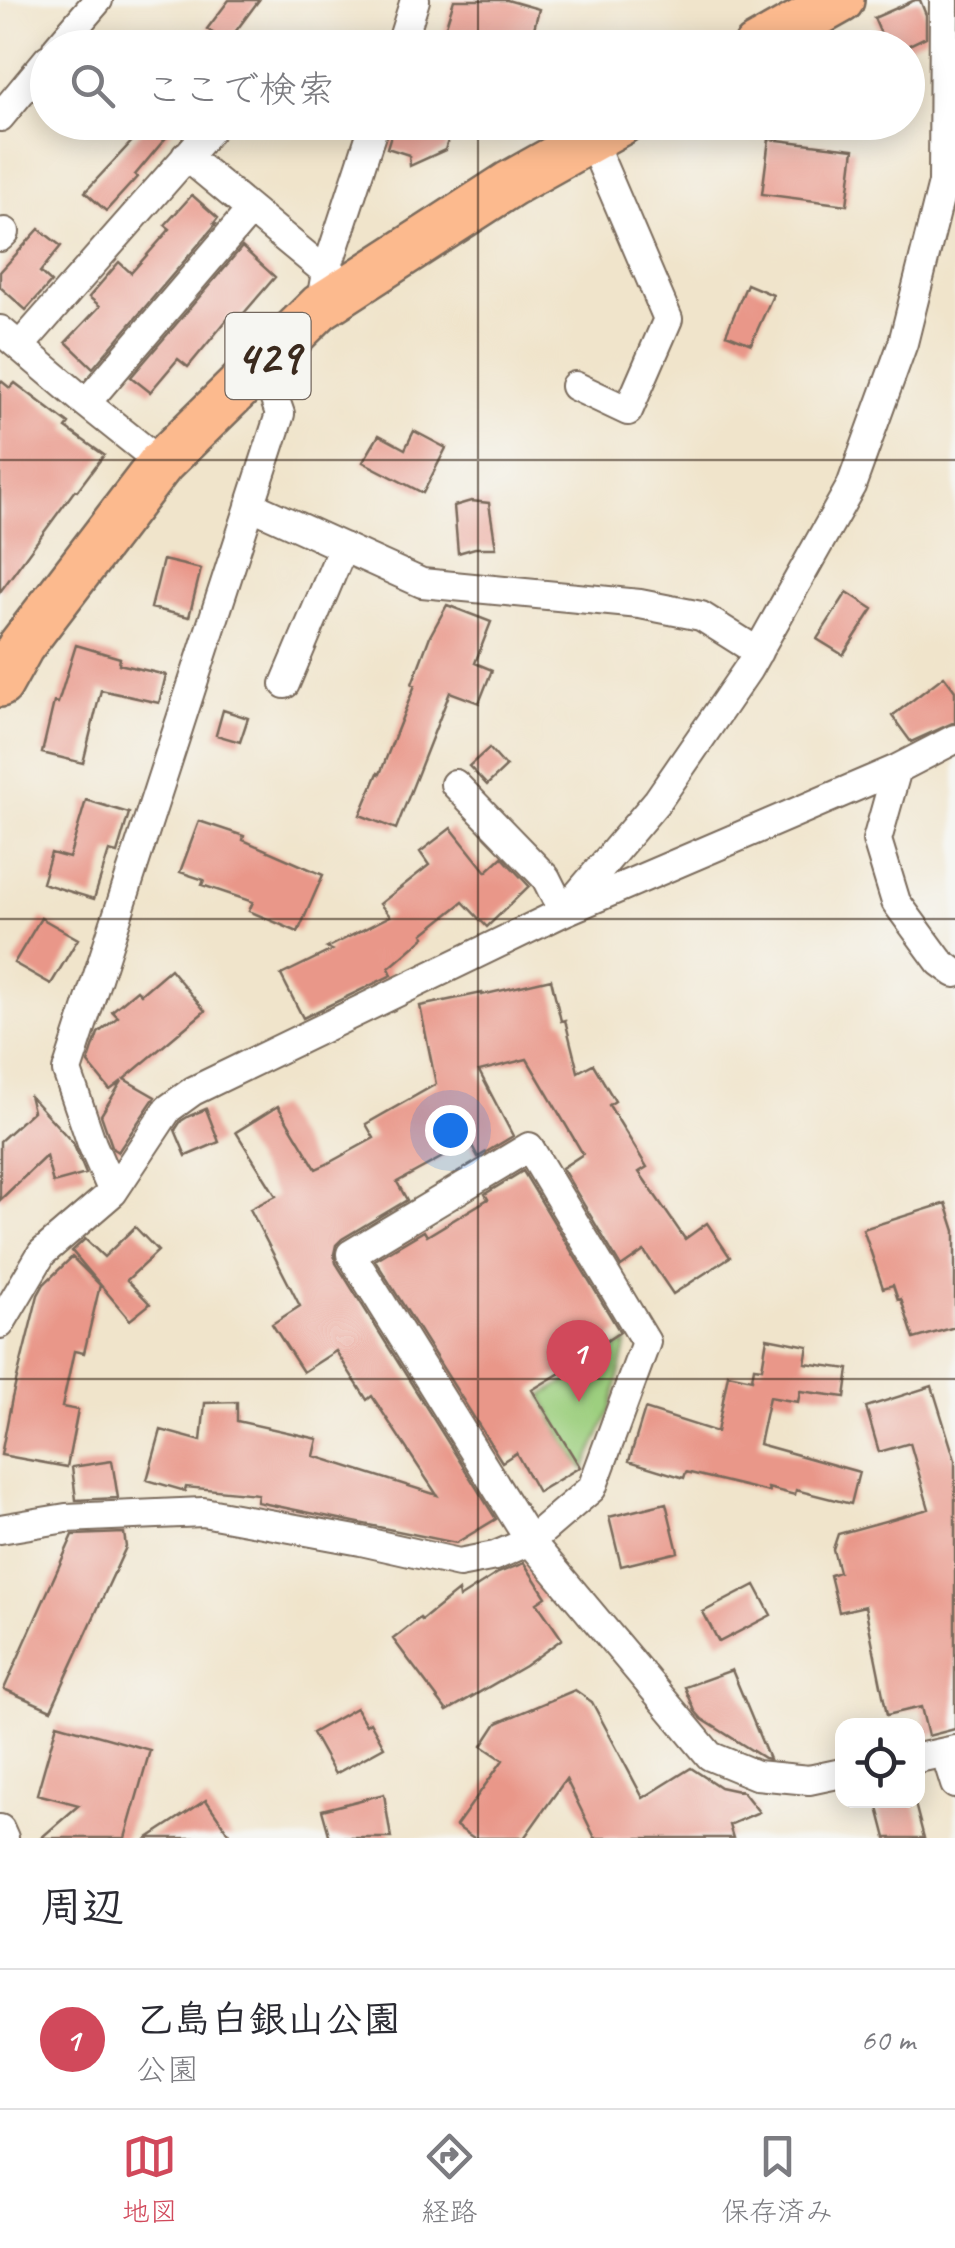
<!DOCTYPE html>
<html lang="ja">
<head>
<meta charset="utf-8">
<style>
  :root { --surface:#fff; --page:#f7f7f7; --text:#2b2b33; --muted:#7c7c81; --line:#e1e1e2; --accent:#d1495b }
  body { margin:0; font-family:Caveat,"Klee One",sans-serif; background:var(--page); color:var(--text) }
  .controls { position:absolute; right:30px; bottom:30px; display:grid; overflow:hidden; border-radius:20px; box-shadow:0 5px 25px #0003 }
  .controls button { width:90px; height:90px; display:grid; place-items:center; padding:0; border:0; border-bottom:2px solid var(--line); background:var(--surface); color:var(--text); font:50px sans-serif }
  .you { position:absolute; left:450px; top:1130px; width:35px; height:35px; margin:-25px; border:8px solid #fff; border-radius:50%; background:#1a73e8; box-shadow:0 0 0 15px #1a73e833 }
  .badge { display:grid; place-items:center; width:65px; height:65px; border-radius:50%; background:var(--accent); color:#fff; font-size:32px; font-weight:700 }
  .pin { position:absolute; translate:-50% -82px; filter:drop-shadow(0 2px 5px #0008) }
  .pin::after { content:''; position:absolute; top:52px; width:35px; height:30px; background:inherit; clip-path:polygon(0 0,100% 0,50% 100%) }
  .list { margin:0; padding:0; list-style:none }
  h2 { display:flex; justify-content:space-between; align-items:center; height:130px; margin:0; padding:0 40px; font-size:42px }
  h2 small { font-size:32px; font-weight:400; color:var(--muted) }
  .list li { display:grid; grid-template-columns:65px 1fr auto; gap:30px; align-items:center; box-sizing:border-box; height:140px; padding:0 40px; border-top:2px solid var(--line) }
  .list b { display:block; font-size:38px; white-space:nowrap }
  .list p { margin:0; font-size:32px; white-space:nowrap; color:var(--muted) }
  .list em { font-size:32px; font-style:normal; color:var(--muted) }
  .icon { flex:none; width:55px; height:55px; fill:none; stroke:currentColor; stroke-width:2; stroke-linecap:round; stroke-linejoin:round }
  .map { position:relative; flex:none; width:955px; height:1838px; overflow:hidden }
  .search { position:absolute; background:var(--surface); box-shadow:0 5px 25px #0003; left:30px; right:30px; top:30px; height:110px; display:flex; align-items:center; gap:25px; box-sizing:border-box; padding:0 35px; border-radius:55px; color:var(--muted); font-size:38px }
  .sheet { height:270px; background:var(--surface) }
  nav { display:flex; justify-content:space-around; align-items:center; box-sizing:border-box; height:140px; border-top:2px solid var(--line); background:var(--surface); font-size:28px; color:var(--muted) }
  nav a { display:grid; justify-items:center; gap:5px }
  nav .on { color:var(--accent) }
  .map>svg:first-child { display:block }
</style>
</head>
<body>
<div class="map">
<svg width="955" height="1838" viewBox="0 0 955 1838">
  <rect width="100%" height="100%" fill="#f6f6f2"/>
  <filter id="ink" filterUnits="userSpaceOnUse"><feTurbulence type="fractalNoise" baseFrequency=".01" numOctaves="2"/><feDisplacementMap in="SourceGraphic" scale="20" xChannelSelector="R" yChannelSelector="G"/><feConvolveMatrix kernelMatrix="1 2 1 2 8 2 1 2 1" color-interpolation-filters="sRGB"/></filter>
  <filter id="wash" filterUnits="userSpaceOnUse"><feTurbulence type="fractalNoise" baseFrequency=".0048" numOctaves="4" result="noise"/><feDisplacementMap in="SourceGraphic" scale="40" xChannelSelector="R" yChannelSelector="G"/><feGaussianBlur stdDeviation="2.25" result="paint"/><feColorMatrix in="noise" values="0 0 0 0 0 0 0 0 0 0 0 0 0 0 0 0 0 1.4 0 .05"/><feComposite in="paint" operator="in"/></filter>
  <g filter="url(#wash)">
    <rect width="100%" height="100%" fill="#f0e4cb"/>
    <path fill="#9dcf7f" stroke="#6c7c4e" stroke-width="2.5" d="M627 1342 611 1409 584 1469 564 1440 542 1396Z"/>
    <g id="blocks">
      <path fill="#e99789" d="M229 0H259L227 43 207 29Z
        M454 0H507L539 9 529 48H439Z
        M915 0H920L926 15V37L903 48H887L874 18Z
        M150 122H179L135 175 137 177 106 211 85 192Z
        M395 122H454L445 150 410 166 409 155 387 148Z
        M769 139 854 149 847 205 762 194Z
        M192 195 218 218 214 223 216 224 93 368 66 342 100 306 89 297 119 262 131 273 170 229 165 225Z
        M39 229 61 246 40 272 51 282 26 310 0 287V272Z
        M242 247 275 277 238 320 231 315 188 367 178 359 150 392 131 377Z
        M747 284 773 295 751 344 726 334Z
        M0 380 10 388 15 383 69 424 66 428 104 455 77 491 75 490 0 592Z
        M414 431 446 448 423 493 363 462 379 435 405 449Z
        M471 501 489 503 496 548H475L458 553 454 506Z
        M163 560 201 569 189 617 151 608Z
        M847 592 873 609 843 655 817 639Z
        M447 605 491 622 475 663 492 670 479 703 450 692 396 829 360 815 378 773 380 774 415 685 412 684 430 636Z
        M76 645 120 658 119 664 166 675 159 703 101 690 83 763 42 753 54 702 58 703Z
        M944 676 955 691V722L911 742 892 716Z
        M223 710 248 718 240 742 216 735Z
        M489 748 506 767 487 785 469 766Z
        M86 800 129 813 117 853 109 851 94 899 42 883 51 853 69 858Z
        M199 821 244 836 243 840 323 875 298 932 249 911 253 902 202 885 204 880 180 872Z
        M451 828 486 872 502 857 529 886 487 927 463 902 423 934 425 937 389 968 392 975 303 1018 281 975 332 950 327 948 390 916 380 904 429 865 420 852Z
        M41 918 78 939 51 984 14 963Z
        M170 969 205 1011 124 1079 155 1097 118 1152 113 1149 101 1115 122 1081 110 1090 88 1063 98 1033 118 1017 112 1011 137 990 141 994Z
        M551 979 561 1021 565 1020 578 1072 593 1064 615 1101 609 1105 647 1167 639 1172 685 1239 707 1223 730 1257 673 1294 644 1251 621 1267 562 1168 583 1154 527 1059 479 1071 513 1136 478 1157 470 1142 397 1182 407 1200 342 1239 336 1245 334 1254 336 1263 496 1519 456 1543 257 1502 258 1494 186 1487 185 1491 147 1480 161 1430 201 1441 205 1403 237 1402V1421L318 1439 314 1456 437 1495 372 1396 367 1400 336 1351 303 1372 272 1324 300 1306 250 1209 276 1196 236 1132 278 1106 316 1169 325 1165 374 1138 366 1124 436 1084 420 1006 482 993V995Z
        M29 1095 73 1143 86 1174 53 1183 46 1156 0 1200V1141L33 1111Z
        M206 1109 219 1142 186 1156 175 1130 181 1121 189 1116Z
        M523 1171 620 1332 579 1359 580 1361 532 1390 580 1467 538 1492 516 1453 502 1462 375 1260 424 1231 427 1236 488 1199 485 1194Z
        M946 1203 955 1231V1327L914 1339 901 1299 898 1300 893 1285 883 1288 863 1229Z
        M135 1227 158 1251 127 1280 150 1304 130 1320 72 1251 85 1239 104 1257Z
        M72 1257 100 1285 84 1353 74 1351 62 1407 78 1410 67 1467 1 1455 12 1398 38 1295 44 1284Z
        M767 1338 808 1346 805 1363 849 1369 845 1397 800 1391 798 1402 769 1397 759 1444 859 1472 851 1504 796 1490 795 1495 768 1488 769 1492 686 1472 684 1478 629 1461 645 1409 717 1432 728 1374 752 1379 754 1367 762 1368Z
        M932 1386 955 1460V1729L928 1736 921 1707 887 1715 865 1606 839 1612 830 1575 839 1572 833 1549 838 1534 929 1509 910 1443 879 1452 866 1407Z
        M112 1461 118 1498 76 1500 72 1467Z
        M666 1503 678 1552 621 1566 609 1517Z
        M124 1533 126 1547 51 1710 4 1689 73 1535Z
        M524 1563 546 1597 537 1603 562 1639 525 1666 447 1711 393 1639 420 1618 422 1620 458 1591 459 1598 498 1573Z
        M755 1585 771 1615 719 1642 703 1612Z
        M732 1670 769 1759 764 1758 702 1719 695 1711 685 1687Z
        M575 1690 592 1702 643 1798 691 1768 720 1787 743 1792 759 1812 729 1825 733 1838H595L566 1779 524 1838H474L456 1826 503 1760 482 1746 497 1723Z
        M356 1708 366 1725 370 1722 384 1747 335 1774 312 1733Z
        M57 1724 150 1750 125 1838H41L79 1805 37 1794Z
        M384 1794 391 1838H330L322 1810Z
        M206 1800 232 1838H148Z
        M876 1800H914L924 1838H886Z"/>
    </g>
  </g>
  <g filter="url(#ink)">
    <use href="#blocks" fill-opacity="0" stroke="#7a6b5b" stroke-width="2.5"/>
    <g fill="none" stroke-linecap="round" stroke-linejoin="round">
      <g stroke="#7a6b5b" stroke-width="32">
        <path id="minor" d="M57 48 98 0
          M400 48 415 0
          M0 117 48 59
          M186 156 326 272
          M0 237 5 232
          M320 307 326 272 375 122
          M0 330 86 403 161 463
          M20 346 217 122
          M575 386 628 411 668 319 591 139
          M86 403 250 211
          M250 505 422 583 640 604 701 616 758 652
          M285 684 343 547
          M897 769 877 840 896 902 940 962 955 973
          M455 784 546 878 563 912 658 800 748 669 851 486 903 343 943 183 944 0
          M529 1147 646 1342 592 1488 530 1541 351 1254Z
          M113 1192 92 1144 67 1071 280 414 262 362
          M0 1324 42 1253 113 1192 168 1109 193 1091 563 912 897 769 955 739
          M0 1529 66 1518 203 1512 361 1541 459 1563 495 1556 530 1541 710 1756 756 1775 809 1780 842 1773
          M945 1752 955 1784
          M918 1758 955 1750
          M0 1829 4 1838"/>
      </g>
      <g stroke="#7a6b5b" stroke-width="50">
        <path id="trunk" d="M756 48 841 0
          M0 684 21 646 161 463 320 307 510 184 621 122"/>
      </g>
      <use href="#minor" stroke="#fff" stroke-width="28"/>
      <use href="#trunk" stroke="#fcba8e" stroke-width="45"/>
    </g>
  </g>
  <path fill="none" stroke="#3b2a1e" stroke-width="2.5" stroke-opacity="0.55" d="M478 0V48M478 122V1838M0 460H955M0 919H955M0 1379H955"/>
  <g text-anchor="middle" stroke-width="9" stroke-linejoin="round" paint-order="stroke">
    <rect fill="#f6f6f2" stroke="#73675e" stroke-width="2.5" x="225.5" y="313" width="85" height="86" rx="8"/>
    <g font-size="48" font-weight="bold" fill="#3b2a1e">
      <text x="268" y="373">429</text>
    </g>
  </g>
</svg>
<div class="controls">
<button><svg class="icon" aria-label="locate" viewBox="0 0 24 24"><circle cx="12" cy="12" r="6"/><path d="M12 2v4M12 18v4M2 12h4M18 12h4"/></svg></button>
</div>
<div class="you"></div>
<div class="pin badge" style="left:579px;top:1402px">1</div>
<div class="search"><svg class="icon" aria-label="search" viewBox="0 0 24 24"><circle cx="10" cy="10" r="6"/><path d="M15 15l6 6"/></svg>ここで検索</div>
</div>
<section class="sheet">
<h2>周辺<small></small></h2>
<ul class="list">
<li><span class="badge">1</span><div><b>乙島白銀山公園</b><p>公園</p></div><em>60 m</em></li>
</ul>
</section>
<nav>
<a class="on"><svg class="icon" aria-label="map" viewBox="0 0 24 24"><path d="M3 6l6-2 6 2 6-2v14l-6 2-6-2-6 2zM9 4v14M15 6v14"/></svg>地図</a>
<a><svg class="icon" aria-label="directions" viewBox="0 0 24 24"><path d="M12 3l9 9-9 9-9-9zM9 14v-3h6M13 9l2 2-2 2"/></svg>経路</a>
<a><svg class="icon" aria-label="saved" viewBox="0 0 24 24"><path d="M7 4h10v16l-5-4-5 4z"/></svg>保存済み</a>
</nav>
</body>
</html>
